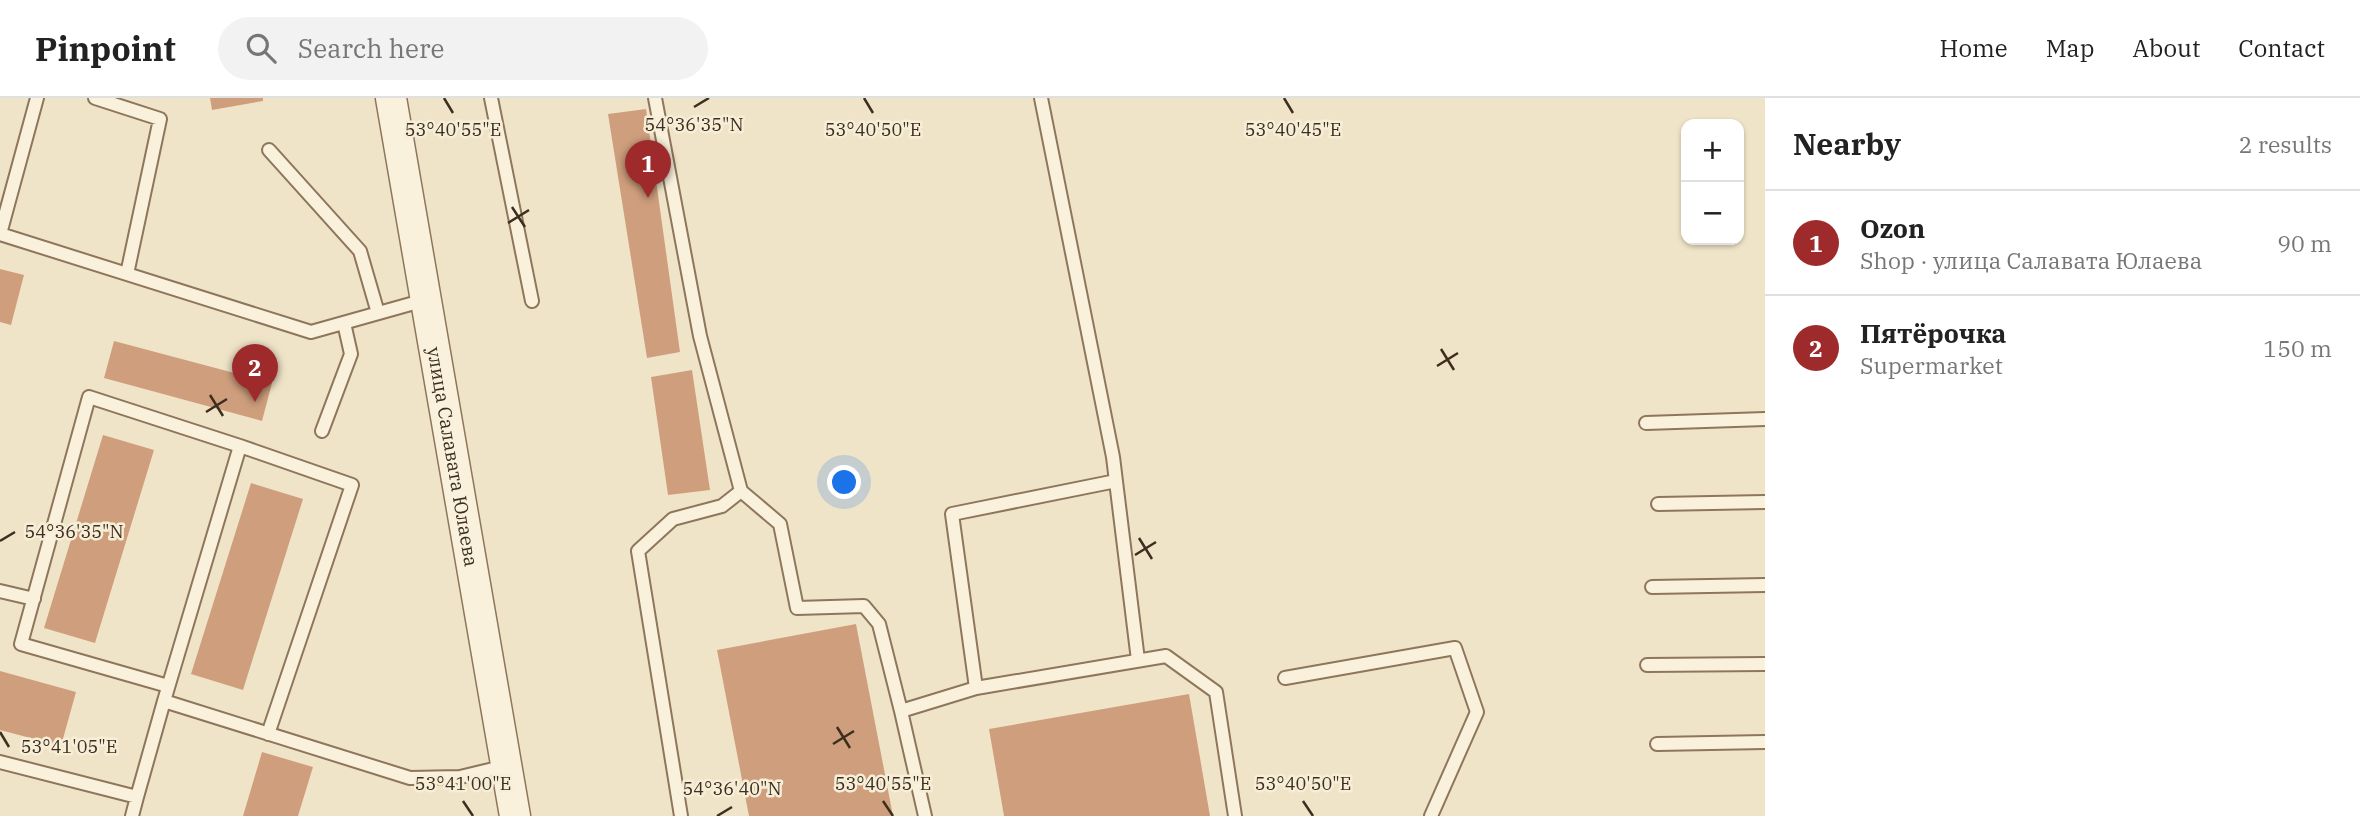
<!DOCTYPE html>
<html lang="en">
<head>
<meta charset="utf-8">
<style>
  :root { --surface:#fff; --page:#f2f2f2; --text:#222; --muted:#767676; --line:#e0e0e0; --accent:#9e2a2b }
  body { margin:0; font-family:"IBM Plex Serif",serif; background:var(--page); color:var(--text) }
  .controls { position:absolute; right:21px; top:21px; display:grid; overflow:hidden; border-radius:14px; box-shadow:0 2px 5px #0004 }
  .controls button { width:63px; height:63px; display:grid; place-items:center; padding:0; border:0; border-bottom:2px solid var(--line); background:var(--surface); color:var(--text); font:35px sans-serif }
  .you { position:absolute; left:845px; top:385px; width:24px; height:24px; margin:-18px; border:5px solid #fff; border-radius:50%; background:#1a73e8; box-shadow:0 0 0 10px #1a73e833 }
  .badge { display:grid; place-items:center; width:46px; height:46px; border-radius:50%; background:var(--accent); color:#fff; font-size:23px; font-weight:700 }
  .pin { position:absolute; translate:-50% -58px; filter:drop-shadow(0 2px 4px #0008) }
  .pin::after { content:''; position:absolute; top:37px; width:24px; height:21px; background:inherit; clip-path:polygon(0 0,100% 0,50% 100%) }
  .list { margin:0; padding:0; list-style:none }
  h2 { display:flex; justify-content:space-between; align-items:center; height:91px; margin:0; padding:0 28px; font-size:30px }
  h2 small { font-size:23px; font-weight:400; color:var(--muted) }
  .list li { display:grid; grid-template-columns:46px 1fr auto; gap:21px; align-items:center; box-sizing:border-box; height:105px; padding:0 28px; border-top:2px solid var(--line) }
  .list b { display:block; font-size:26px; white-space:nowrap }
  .list p { margin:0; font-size:23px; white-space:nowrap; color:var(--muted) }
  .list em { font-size:23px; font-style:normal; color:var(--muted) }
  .icon { flex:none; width:38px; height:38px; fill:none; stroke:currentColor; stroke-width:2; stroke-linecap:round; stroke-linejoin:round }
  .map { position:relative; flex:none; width:1765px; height:718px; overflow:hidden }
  header { display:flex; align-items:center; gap:42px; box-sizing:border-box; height:98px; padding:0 35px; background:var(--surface); border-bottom:2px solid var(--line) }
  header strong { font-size:33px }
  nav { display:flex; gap:38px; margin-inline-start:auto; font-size:24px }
  .search { width:490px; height:63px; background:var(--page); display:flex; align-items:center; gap:18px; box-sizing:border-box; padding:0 24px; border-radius:38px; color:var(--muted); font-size:26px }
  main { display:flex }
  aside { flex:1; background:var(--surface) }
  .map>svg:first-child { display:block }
</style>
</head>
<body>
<header>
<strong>Pinpoint</strong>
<div class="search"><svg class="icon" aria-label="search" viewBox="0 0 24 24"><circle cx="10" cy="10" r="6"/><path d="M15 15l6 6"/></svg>Search here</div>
<nav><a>Home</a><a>Map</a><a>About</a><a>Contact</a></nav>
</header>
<main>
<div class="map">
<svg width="1765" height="718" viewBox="0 0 1765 718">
  <rect width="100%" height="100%" fill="#f0e4c8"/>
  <path fill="#cf9f7d" d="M210 0H263V3L212 12Z
    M646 11 680 254 647 260 608 16Z
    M0 171 24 177 11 227 0 224Z
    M114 243 272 285 262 323 104 280Z
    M692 272 710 392 668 397 651 279Z
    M103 337 154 352 95 545 44 530Z
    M251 385 303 401 243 592 191 576Z
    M856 526 893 718H749L717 552Z
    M0 573 76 594 61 648 0 632Z
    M1189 596 1210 718H1004L989 631Z
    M262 654 313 669 298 718H243Z"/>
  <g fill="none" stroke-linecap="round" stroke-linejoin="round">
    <g stroke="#8d765c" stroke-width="16">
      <path id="service" d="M95 0 160 21 127 176
        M491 0 532 203
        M655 0 700 238 741 393 722 408 673 421 638 453 681 718
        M1041 0 1113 359 1138 562
        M269 52 360 153 378 215
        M0 136 311 234 425 202
        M0 136 37 0
        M1646 325 1765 321
        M322 333 351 256 344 225
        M240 348 352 387 268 636
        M741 393 780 426 797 510 864 508 879 526 901 613
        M1658 406 1765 404
        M1652 489 1765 487
        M0 493 34 501
        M1647 567 1765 566
        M1285 580 1455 550 1477 614 1431 718
        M168 588 21 546 89 299 240 348 164 603 410 680 460 679 506 668
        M976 590 952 416 1116 383
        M1657 646 1765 644
        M0 664 137 699 164 603
        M132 718 137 699
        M925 718 901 613 976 590 1166 558 1216 594 1235 718"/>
    </g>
    <g stroke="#8d765c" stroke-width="33">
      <g id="tertiary">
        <path id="s1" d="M391 0 515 718"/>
      </g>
    </g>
    <use href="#service" stroke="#faf1dc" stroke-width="12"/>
    <use href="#tertiary" stroke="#faf1dc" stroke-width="30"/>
  </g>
  <path fill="none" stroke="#3d2e20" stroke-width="2.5" d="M444 0 453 15M864 0 873 15M1284 0 1293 15M694 9 709 0M512 109 525 129M508 125 529 112M1441 251 1454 272M1437 268 1458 255M210 297 223 318M206 314 227 301M1139 440 1152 461M0 443 15 434M1135 457 1156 444M837 629 850 650M0 634 9 649M833 646 854 633M463 703 473 718M883 703 893 718M1303 703 1313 718M717 718 732 709"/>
  <g text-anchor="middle" stroke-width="5" stroke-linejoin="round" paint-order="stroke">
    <g font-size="19" fill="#3d2e20" stroke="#f7eed8">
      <text dy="7" stroke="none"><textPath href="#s1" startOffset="364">улица Салавата Юлаева</textPath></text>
    </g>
  </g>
  <g font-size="18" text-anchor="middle" fill="#3d2e20" stroke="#f7eed8" stroke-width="5" stroke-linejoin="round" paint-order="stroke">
    <text x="694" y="33">54°36'35"N</text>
    <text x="453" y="38">53°40'55"E</text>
    <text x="873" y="38">53°40'50"E</text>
    <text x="1293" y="38">53°40'45"E</text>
    <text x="74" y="440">54°36'35"N</text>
    <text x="69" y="655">53°41'05"E</text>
    <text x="463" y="692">53°41'00"E</text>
    <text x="883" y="692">53°40'55"E</text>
    <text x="1303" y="692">53°40'50"E</text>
    <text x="732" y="697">54°36'40"N</text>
  </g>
</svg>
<div class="controls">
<button>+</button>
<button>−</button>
</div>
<div class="you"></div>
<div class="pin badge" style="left:648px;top:100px">1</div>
<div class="pin badge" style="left:255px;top:304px">2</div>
</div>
<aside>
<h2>Nearby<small>2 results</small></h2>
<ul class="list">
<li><span class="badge">1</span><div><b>Ozon</b><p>Shop · улица Салавата Юлаева</p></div><em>90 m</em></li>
<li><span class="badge">2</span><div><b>Пятёрочка</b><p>Supermarket</p></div><em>150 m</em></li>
</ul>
</aside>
</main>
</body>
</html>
